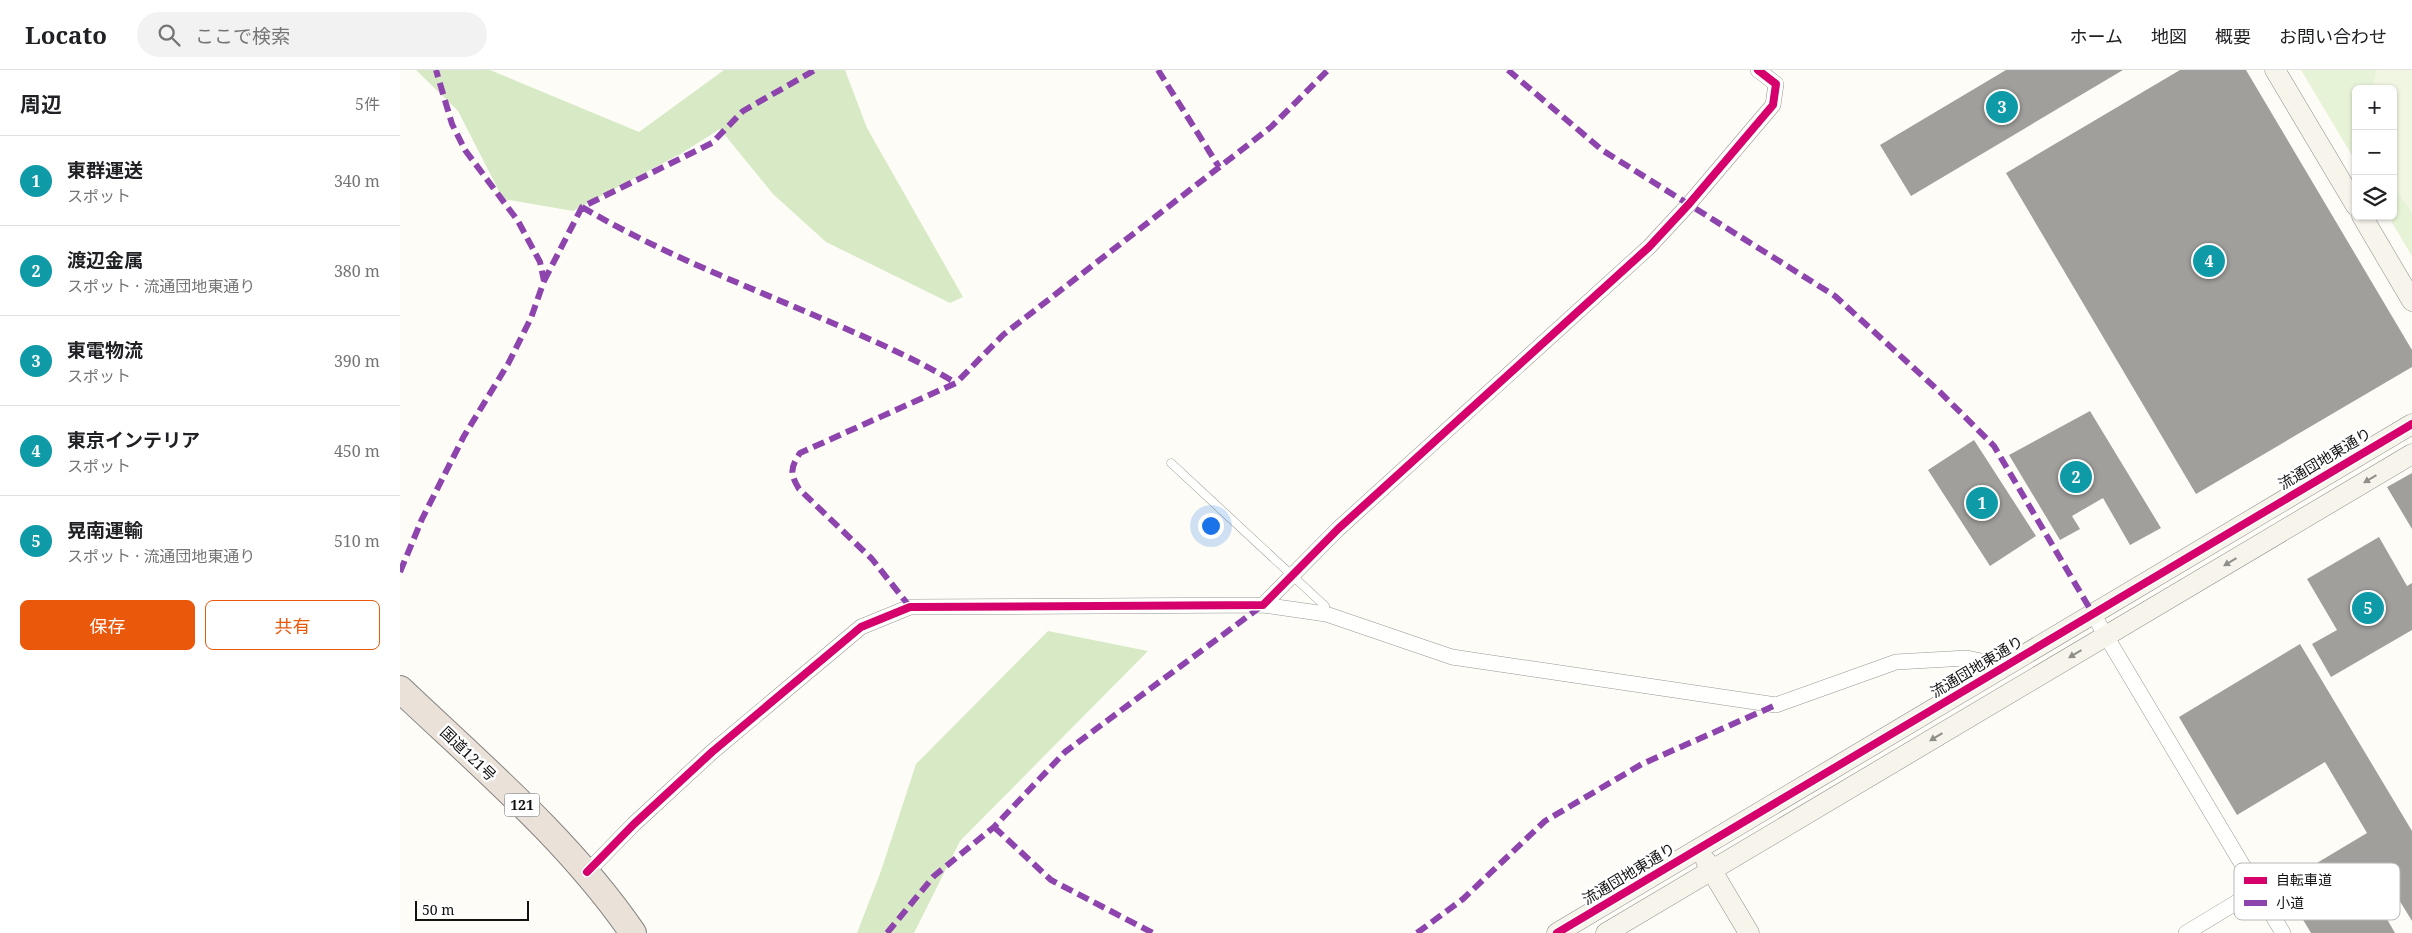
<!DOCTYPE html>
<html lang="ja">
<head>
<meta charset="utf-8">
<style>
  :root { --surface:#fff; --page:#f2f2f2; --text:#202124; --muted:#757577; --line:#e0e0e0; --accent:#ea580c }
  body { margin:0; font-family:"Noto Serif","Noto Sans JP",serif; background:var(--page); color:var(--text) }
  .controls { position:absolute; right:15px; top:15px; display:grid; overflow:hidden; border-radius:8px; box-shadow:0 1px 4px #0004 }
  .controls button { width:45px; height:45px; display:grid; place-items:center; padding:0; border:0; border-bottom:1px solid var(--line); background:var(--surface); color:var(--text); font:25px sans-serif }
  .scale { position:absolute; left:15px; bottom:12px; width:114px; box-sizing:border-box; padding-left:5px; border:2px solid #111; border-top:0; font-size:14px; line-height:18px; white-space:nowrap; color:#111; -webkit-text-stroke:4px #fff; paint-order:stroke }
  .you { position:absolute; left:810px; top:455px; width:18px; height:18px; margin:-12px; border:4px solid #fff; border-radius:50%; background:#1a73e8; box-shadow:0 0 0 8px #1a73e833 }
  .badge { display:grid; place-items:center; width:32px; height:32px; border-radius:50%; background:var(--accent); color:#fff; font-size:16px; font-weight:700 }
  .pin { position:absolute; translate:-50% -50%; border:2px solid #fff; box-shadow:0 1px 5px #0006 }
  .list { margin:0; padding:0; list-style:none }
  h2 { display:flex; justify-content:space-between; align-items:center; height:65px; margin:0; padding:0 20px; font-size:21px }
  h2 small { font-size:16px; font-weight:400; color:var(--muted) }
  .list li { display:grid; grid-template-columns:32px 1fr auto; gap:15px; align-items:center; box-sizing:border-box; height:90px; padding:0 20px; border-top:1px solid var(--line) }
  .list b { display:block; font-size:19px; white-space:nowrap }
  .list p { margin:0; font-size:16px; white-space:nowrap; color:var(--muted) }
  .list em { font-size:16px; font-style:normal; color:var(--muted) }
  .actions { display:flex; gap:10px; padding:15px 20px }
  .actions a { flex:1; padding:11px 0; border:1px solid var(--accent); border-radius:8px; text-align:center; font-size:18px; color:var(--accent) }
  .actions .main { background:var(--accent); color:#fff }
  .icon { flex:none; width:28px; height:28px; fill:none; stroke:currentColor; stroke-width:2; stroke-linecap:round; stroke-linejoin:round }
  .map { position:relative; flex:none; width:2012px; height:863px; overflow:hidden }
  header { display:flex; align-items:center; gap:30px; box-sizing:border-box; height:70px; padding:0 25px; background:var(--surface); border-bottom:1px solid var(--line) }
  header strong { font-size:24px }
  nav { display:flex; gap:28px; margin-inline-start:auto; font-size:18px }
  .search { width:350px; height:45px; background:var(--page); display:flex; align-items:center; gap:12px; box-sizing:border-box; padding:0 18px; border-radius:28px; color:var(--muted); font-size:19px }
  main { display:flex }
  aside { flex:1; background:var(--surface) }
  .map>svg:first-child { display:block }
</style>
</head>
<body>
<header>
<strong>Locato</strong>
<div class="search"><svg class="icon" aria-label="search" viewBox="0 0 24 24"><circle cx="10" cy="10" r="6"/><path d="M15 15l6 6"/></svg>ここで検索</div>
<nav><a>ホーム</a><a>地図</a><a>概要</a><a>お問い合わせ</a></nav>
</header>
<main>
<aside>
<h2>周辺<small>5件</small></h2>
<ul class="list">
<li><span class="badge" style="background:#0f9aa8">1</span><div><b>東群運送</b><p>スポット</p></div><em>340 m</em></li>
<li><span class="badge" style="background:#0f9aa8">2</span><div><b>渡辺金属</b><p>スポット · 流通団地東通り</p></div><em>380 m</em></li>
<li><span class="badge" style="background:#0f9aa8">3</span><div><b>東電物流</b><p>スポット</p></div><em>390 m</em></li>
<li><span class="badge" style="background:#0f9aa8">4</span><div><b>東京インテリア</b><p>スポット</p></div><em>450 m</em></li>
<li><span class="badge" style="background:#0f9aa8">5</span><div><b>晃南運輸</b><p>スポット · 流通団地東通り</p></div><em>510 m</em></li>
</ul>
<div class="actions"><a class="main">保存</a><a>共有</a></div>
</aside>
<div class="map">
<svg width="2012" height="863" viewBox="0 0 2012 863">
  <rect width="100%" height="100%" fill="#fdfcf7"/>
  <path fill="#e7f3d7" d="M1901 0H2012V186L1988 146H1993V19H1956V92Z"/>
  <path fill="#d8eac5" d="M16 0H90L239 62 324 0H445L467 58 563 227 550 233 426 172 373 124 320 59 282 83 173 141 103 129 58 41Z
    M648 561 748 581 560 771 514 863H457L481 801 516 694Z"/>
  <path fill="#f0f6e1" d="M1977 0H2012V143L1993 117V19H1972Z"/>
  <path fill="#a19f9c" d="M1606 0H1723L1511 126 1480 75Z
    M1780 0H1846L2012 280V297L1796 424 1606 103Z
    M1690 341 1761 458 1730 475 1703 428 1672 446 1680 459 1660 470 1609 385Z
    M1574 370 1636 466 1590 496 1528 400Z
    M2012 403V459L1987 417Z
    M1979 467 2007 516 2012 513V560L1931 607 1912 574 1937 560 1907 509Z
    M1900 574 2012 761V851L1979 797 1900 844 1882 814 1967 763 1925 692 1837 745 1779 647Z
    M1965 811 1995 863H1911L1902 848Z"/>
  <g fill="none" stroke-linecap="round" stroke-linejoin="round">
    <g stroke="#979795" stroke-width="9">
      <path id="lane" d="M771 393 925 536 926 544"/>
    </g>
    <g stroke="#979795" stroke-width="16">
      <path id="street" d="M863 535 926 544 1052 587 1376 635 1496 592 1567 588 1581 591 1597 601
        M1693 544 1883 863
        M187 802 234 754 312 682 461 557 510 537 863 535 938 459 1249 177 1289 134 1373 35 1376 14 1358 0
        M1786 863 1857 820"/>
    </g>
    <g stroke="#8e8d8b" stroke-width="21">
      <path id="secondary" d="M1875 0 1956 136
        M1962 146 2012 231
        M1306 791 1349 863
        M1157 863 2012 354
        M1206 863 2012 384"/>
    </g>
    <g stroke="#858482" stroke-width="28">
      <path id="highway" d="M0 619C81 696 169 770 233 863"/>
    </g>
    <use href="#lane" stroke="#fffffe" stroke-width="8"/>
    <use href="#street" stroke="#fffffe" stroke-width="15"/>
    <use href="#secondary" stroke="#f6f4eb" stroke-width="20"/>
    <use href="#highway" stroke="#eae1d8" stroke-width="26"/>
    <path stroke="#8e44ad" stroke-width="6" stroke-dasharray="12 6" stroke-linecap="butt" d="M758 0 819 97
      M1108 0 1202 80 1435 226 1541 323 1594 376 1693 544
      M182 137C258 182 342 214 423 249 468 268 514 288 556 313
      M144 211 182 137 312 73 343 41 415 0
      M0 502 22 449 64 366 108 294 131 248 144 211 140 192 118 151 65 80 52 54 36 0
      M510 537 472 489 399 419C390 404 390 398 400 383L556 313 603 265 871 57 928 0
      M594 757 651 810 753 863
      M487 863 534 806 594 757 665 682 863 535
      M1017 863 1063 829 1145 751 1242 694 1376 635"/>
    <g stroke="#fff" stroke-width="11">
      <path id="cycleway" d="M187 802 234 754 312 682 461 557 510 537 863 535 938 459 1249 177 1289 134 1373 35 1376 14 1358 0
        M1157 863 2012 354"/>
    </g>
    <use href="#cycleway" stroke="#d6006c" stroke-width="8"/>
  </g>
  <defs><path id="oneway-solid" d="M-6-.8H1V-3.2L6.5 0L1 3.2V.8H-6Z" transform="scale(1.25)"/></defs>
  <g fill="#8f8e89">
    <use href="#oneway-solid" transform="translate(1970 409) rotate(149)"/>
    <use href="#oneway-solid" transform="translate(1830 492) rotate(149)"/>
    <use href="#oneway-solid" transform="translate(1675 584) rotate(149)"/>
    <use href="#oneway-solid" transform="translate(1536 667) rotate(149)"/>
  </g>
  <g text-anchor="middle" stroke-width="5" stroke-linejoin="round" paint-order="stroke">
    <rect fill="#fff" stroke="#585858" stroke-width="1" x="104.5" y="723.5" width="35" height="23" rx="4"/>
    <g font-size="14" font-weight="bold" fill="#111">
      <text x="122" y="740">121</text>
    </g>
    <g font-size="15" fill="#111" stroke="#fff">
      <text transform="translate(1925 389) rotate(-31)" y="5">流通団地東通り</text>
      <text transform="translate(1577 597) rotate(-31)" y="5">流通団地東通り</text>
      <text transform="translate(68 684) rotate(44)" y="5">国道121号</text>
      <text transform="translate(1229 804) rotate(-31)" y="5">流通団地東通り</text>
    </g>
  </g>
  <rect x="1834" y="793" width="166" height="57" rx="8" fill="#fff" stroke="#b8b8b8" stroke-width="1"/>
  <rect x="1844" y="807" width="23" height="7" fill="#d6006c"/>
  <rect x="1844" y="830" width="23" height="6" fill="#8e44ad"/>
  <g font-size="14" fill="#111">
    <text x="1876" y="815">自転車道</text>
    <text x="1876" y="838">小道</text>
  </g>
</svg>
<div class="controls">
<button>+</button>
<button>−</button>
<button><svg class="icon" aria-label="layers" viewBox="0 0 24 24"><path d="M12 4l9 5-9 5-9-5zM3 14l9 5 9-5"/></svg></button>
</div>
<div class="scale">50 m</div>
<div class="you"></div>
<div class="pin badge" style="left:1582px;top:433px;background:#0f9aa8">1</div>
<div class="pin badge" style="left:1676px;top:407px;background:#0f9aa8">2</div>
<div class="pin badge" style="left:1602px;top:37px;background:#0f9aa8">3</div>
<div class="pin badge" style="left:1809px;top:191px;background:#0f9aa8">4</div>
<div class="pin badge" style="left:1968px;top:538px;background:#0f9aa8">5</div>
</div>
</main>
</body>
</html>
